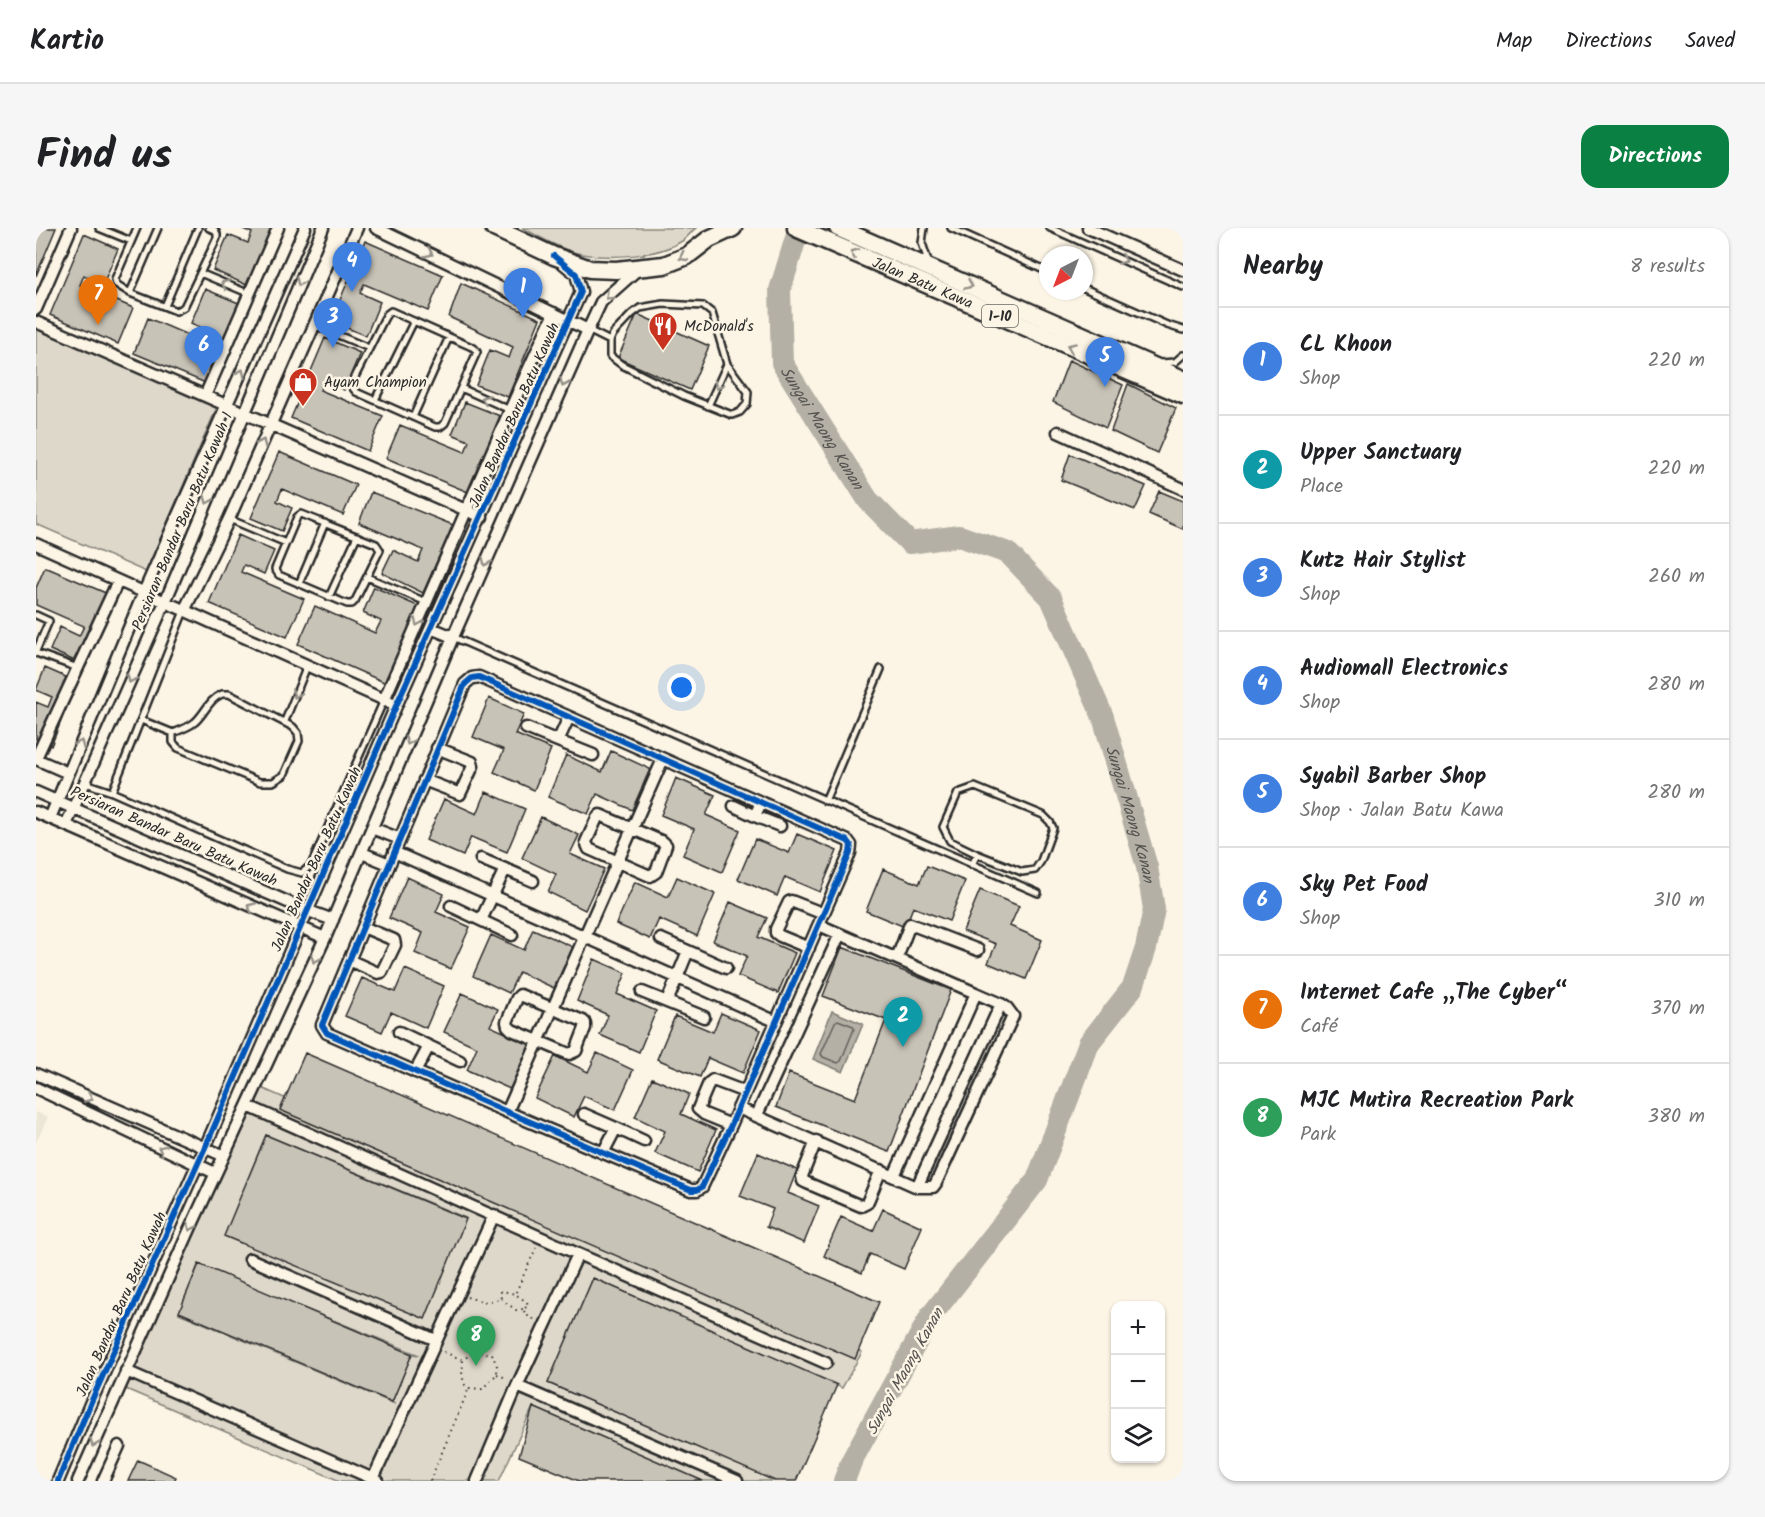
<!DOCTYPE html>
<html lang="en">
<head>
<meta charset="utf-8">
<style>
  :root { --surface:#fff; --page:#f6f6f6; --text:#202124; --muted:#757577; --line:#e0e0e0; --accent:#0b8043 }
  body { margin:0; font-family:Kalam,sans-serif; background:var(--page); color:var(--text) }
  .controls { position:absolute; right:18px; bottom:18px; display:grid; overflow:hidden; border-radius:12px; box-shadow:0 2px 4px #0004 }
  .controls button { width:54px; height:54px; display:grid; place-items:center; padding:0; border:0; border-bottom:2px solid var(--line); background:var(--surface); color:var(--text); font:30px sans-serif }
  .compass { position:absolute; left:1003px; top:18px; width:54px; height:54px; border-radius:50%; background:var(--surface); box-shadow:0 2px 4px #0004; rotate:222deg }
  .you { position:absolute; left:646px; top:460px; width:21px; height:21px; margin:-15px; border:4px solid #fff; border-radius:50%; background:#1a73e8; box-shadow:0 0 0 9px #1a73e833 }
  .badge { display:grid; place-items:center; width:39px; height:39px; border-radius:50%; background:var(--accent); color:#fff; font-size:20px; font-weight:700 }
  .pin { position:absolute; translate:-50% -50px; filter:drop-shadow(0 2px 3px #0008) }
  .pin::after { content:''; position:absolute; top:32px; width:21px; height:18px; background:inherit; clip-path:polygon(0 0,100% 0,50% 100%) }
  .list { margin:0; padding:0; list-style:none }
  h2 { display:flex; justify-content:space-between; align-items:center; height:78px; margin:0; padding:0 24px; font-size:26px }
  h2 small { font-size:20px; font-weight:400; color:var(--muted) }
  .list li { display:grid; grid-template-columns:39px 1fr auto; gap:18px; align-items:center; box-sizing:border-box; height:108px; padding:0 24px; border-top:2px solid var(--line) }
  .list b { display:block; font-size:22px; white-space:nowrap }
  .list p { margin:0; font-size:20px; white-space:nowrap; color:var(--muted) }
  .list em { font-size:20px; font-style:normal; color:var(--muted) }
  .icon { flex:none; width:33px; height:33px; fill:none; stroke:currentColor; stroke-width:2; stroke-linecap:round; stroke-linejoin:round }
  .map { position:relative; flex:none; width:1147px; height:1253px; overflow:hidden; border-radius:18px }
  header { display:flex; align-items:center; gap:36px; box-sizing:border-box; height:84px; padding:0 30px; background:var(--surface); border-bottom:2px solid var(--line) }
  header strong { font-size:28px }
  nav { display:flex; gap:33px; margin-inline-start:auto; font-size:21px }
  .intro { display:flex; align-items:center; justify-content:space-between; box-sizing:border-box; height:144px; padding:0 36px }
  h1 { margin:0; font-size:42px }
  .button { padding:15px 27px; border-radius:18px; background:var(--accent); color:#fff; font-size:21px; font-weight:700 }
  main { display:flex; gap:36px; padding:0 36px }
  aside { flex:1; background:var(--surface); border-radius:18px; box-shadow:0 2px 4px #0004 }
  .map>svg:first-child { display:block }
</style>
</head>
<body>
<header>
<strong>Kartio</strong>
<nav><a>Map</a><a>Directions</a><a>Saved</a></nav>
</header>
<div class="intro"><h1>Find us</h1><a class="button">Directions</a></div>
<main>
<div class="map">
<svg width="1147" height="1253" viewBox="0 0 1147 1253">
  <rect width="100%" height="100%" fill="#fcf5e5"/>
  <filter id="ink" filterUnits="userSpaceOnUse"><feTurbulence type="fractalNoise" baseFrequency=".0167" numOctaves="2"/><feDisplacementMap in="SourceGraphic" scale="12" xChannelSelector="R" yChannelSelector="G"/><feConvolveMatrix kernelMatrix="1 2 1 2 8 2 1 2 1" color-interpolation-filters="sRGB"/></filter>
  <g filter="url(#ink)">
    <path fill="#ece6d7" d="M0 884 12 889 0 915Z"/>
    <path fill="#ded8ca" stroke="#84827a" stroke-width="1.5" fill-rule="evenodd" d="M486 0H660C655 4 651 10 646 13 621 29 574 31 546 26 525 22 505 9 486 0Z
      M0 101 181 179 110 344 0 296Z
      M221 858 826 1124 806 1160 557 1050 512 1155 739 1253H665L497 1179 463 1253H304L83 1158ZM230 907 430 990V991L212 951ZM162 1037 383 1127 376 1126 356 1174 359 1176 143 1085Z"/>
    <path fill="#b4b0a5" stroke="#7d7b74" stroke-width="1.5" d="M796 783 827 796 807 844 777 831Z"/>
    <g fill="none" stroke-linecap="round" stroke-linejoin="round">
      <path stroke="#62605c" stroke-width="1.5" d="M802 792 817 798 818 801 805 833 802 835 787 829 785 826 799 794Z"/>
      <path stroke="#b4b0a5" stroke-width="22" id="s1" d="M763 0 744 62 746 135 832 272 874 315 923 308 972 325 1015 370 1067 489 1111 639 1118 681 1110 720 1097 759 1053 815 1001 952 894 1089 815 1234 808 1253"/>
    </g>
    <path fill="#c8c3b7" stroke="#2b2b2b" stroke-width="1.5" d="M0 0H20L0 48Z
      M205 0H238L213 58 177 42 192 7 212 15 216 5Z
      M48 6 82 21 67 56 48 47 44 57 97 80 82 116 14 87Z
      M329 13 407 47 392 83 328 56 324 65 344 74 330 108 295 93Z
      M425 55 504 91 472 169 440 157 454 122 473 130 477 119 413 89Z
      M169 61 205 76 172 156 98 125 112 90 168 114 173 103 155 95Z
      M601 86 673 118 654 162 582 130Z
      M289 110 324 125 308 162 288 153 284 162 347 188 332 223 255 190Z
      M1033 132 1087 157 1070 200 1017 174Z
      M1092 156 1140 180 1121 225 1075 203Z
      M429 174 464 188 432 264 350 230 364 197 429 224 433 213 416 206Z
      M243 224 320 257 307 287 246 261 241 273 256 280 246 303 215 290Z
      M1034 226 1110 258 1099 282 1025 252Z
      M1123 263 1147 273V301L1113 286Z
      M335 264 417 297 387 365 346 345 357 322 382 334 387 322 323 295Z
      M202 307 238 323 228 346 208 337 205 344 268 371 251 409 173 375Z
      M9 339 79 369 50 438 14 422 24 399 43 408 48 398 0 377V360Z
      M338 359 384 379 350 455 262 416 279 378 339 405 345 393 327 385Z
      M9 440 41 454 15 518 0 511V474L12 479 16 469 0 462Z
      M453 470 488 486 479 506 515 521 498 562 458 544 468 522 437 509Z
      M575 523 614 541 596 582 561 566 552 586 512 569 530 527 566 544Z
      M640 550 679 567 670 587 704 602 686 644 647 627 658 601 625 587Z
      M450 564 489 581 471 624 435 609 427 628 390 612 408 571 441 586Z
      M505 589 543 607 534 626 568 641 549 682 512 664 520 646 486 630Z
      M761 606 801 623 784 664 749 649 741 668 702 651 719 611 753 625Z
      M891 638 929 653 913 693 877 679 869 699 830 683 847 641 883 656Z
      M371 649 408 666 400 684 434 699 415 741 379 725 387 705 353 690Z
      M641 649 679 666 661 708 623 691 614 711 580 696 599 654 632 669Z
      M944 662 983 678 974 698 1006 712 990 751 952 735 960 716 927 703Z
      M694 674 731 690 722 709 759 725 742 765 702 748 711 728 677 713Z
      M497 701 537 719 518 760 483 744 473 765 437 748 455 707 488 722Z
      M806 719 915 762 853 924 740 879 753 845 819 871 850 792 787 768Z
      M558 731 590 745 581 766 620 783 603 824 564 807 572 787 541 773Z
      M369 741 408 758 390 800 355 784 346 804 309 788 326 750 359 764Z
      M426 765 462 781 454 798 494 816 474 861 431 842 441 819 408 804Z
      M685 785 725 802 707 845 672 830 664 849 621 831 639 788 677 804Z
      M269 825 843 1074 819 1131 244 882Z
      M561 825 597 842 579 882 548 868 538 889 499 870 519 828 552 844Z
      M616 850 653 866 645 886 680 902 662 944 619 925 629 903 599 889Z
      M230 907 430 991 389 1091 188 1008Z
      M722 925 761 942 752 965 783 978 768 1015 730 999 737 981 704 968Z
      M847 981 886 999 868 1041 834 1026 826 1045 788 1028 805 989 837 1003Z
      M163 1036 376 1126 356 1174 143 1084Z
      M557 1050 801 1157 760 1253H739L512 1155Z
      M497 1179 667 1253H543L483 1228Z
      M102 1232 140 1249 138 1253H92Z"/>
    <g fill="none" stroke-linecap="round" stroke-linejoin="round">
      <g stroke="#2b2b2b" stroke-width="10">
        <path id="service" d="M63 0 95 13
          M101 0 79 51 80 56 94 65 140 83 148 79 181 10V6L179 2 173 0
          M888 0 886 15 893 36
          M915 0 1012 44
          M1014 0 1147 59
          M164 45 214 66
          M1048 60 1131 97 1147 102
          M94 65 122 0
          M627 76 667 78 676 85 691 136 712 164 711 176 704 184 696 187 648 168 586 137 574 128V113L577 106 596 86 604 80Z
          M129 78 162 0
          M355 83 438 120 441 124 409 195 404 199H399L320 164 316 159V155L348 91 351 86Z
          M278 97 333 120
          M552 102 574 113
          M1125 135 1139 134 1147 127
          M425 160 474 182
          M339 172 378 93
          M672 178 691 136
          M377 189 413 109
          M265 286 340 316 344 322 319 373 316 376H311L243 347 239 341 261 289Z
          M193 291 250 315
          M331 349 390 374
          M263 356 289 295
          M293 369 321 308
          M0 387 13 393 0 423
          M417 409 1002 665
          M0 425 42 440
          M186 466H193L257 499 262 505 263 513 248 547 237 554H224L142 520 137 514V505C145 502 153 499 159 494 170 484 172 472 186 466Z
          M105 492 137 505
          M249 493 271 438
          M49 555 76 564 251 641 266 645 275 637 280 626 348 472
          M76 564 148 383
          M789 573 845 441
          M936 637 941 626 986 644 999 642 1005 633 1017 600 1014 594 1007 587 939 559 922 565 907 599 914 613 941 626"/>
      </g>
      <g stroke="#2b2b2b" stroke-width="15">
        <path id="minor" d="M340 0 552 102
          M1052 0 1147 42
          M0 81 35 0
          M0 94 446 289
          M169 168 242 0
          M1022 204 1147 261
          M0 316 353 474
          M148 383 193 291 321 0
          M395 400 417 409
          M443 449 812 613 815 617 814 625 695 897 666 959 661 962H655L471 884 291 805 286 797 429 456 436 450Z
          M348 472 474 182 518 85
          M490 500 522 513 533 489
          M522 513 557 527
          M0 530 82 353
          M0 531 32 545
          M388 552 424 566 437 538 436 534 401 520
          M0 564 270 682 297 692
          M698 578 719 588 725 574
          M0 584 289 710
          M564 587 627 614 630 617 620 644 614 648 553 621 550 614 561 590Z
          M719 588 744 598
          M14 590 108 364 269 0
          M30 597 129 374 287 0
          M336 600 364 611
          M358 624 739 793
          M326 625 353 636
          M445 631 469 641
          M415 678 476 707
          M445 692 469 641 497 653
          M625 711 652 723
          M773 720 744 708 740 705V701L753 674 755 673 788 686
          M861 730 874 696 942 722
          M313 732 342 745 346 744 359 717 358 712 327 699
          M606 764 631 774 652 723 690 740
          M484 767 547 793 549 795V800L540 823 533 826 476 802 472 798 471 794 481 770Z
          M631 774 668 789
          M363 804 424 833
          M379 844 393 818
          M0 846 188 928
          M0 860 179 945
          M212 878 542 1026 790 1135
          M702 880 881 959H897L900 955 977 788 971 780 965 776 783 697
          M471 884 627 531
          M548 886 580 900
          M721 887 804 706
          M695 897 668 886 662 881 673 855 677 852 709 864
          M780 913 766 948 767 953 771 955 825 978 831 975 845 942
          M567 925 580 900 608 913
          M858 948 940 765
          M881 959 965 776
          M214 1031 400 1112
          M90 1143 342 1253
          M481 1158 701 1253
          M337 1251 458 987
          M22 1253 55 1174 175 906 360 478 545 64 540 46 527 35
          M42 1253 154 1001 289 710 417 409 552 102 565 74 602 41
          M67 1253 83 1218
          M441 1253 481 1158 542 1026"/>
      </g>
      <g stroke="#2b2b2b" stroke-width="21">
        <g id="trunk">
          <path d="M458 0 518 28 554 41 580 42 628 37 651 28 673 11 697 0"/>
          <path id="s2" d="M760 0 1147 167"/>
          <path d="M802 0 1147 151"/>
        </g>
      </g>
      <path stroke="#2b2b2b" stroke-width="2" stroke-dasharray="1.5 4.5" stroke-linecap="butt" d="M431 1069 448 1074 465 1071 464 1064 467 1063 479 1066
        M465 1071 480 1082 487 1081
        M498 1091 490 1087 487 1081 492 1078 491 1074 479 1066 500 1020
        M438 1123 456 1126 461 1138V1146L446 1161 433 1160 429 1157 426 1148 427 1132Z
        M408 1124 427 1132
        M461 1146 472 1151
        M394 1253 433 1160"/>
      <use href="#service" stroke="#fcf5e5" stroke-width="5"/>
      <use href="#minor" stroke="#fcf5e5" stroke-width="10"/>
      <use href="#trunk" stroke="#fcf5e5" stroke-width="16"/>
      <g stroke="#fcf5e5" stroke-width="10">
        <path id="cycleway" d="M443 449 812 613 815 617 814 625 695 897 666 959 661 962H655L471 884 291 805 286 797 429 456 436 450Z
          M22 1253 55 1174 175 906 360 478 545 64 540 46 518 28"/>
      </g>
      <use href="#cycleway" stroke="#0057b8" stroke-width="6"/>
    </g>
    <defs><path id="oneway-chevron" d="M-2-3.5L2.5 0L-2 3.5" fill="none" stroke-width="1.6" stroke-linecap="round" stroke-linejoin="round" transform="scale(1.5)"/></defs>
    <g stroke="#949088">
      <use href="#oneway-chevron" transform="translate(393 25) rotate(25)"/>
      <use href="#oneway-chevron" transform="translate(818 25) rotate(-157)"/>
      <use href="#oneway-chevron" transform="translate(647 29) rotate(153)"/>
      <use href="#oneway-chevron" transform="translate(1087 32) rotate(24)"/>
      <use href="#oneway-chevron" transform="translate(264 54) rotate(113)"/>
      <use href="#oneway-chevron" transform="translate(189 56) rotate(-157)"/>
      <use href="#oneway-chevron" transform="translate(933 57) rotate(24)"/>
      <use href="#oneway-chevron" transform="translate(573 68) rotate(136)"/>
      <use href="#oneway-chevron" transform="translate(1035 119) rotate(-157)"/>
      <use href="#oneway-chevron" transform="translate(205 145) rotate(-66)"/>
      <use href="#oneway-chevron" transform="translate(528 155) rotate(114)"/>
      <use href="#oneway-chevron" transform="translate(682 157) rotate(115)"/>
      <use href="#oneway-chevron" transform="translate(449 171) rotate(-156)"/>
      <use href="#oneway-chevron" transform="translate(226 215) rotate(-66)"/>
      <use href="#oneway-chevron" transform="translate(172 272) rotate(113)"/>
      <use href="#oneway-chevron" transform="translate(450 334) rotate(114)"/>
      <use href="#oneway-chevron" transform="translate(382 394) rotate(113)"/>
      <use href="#oneway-chevron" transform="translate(95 451) rotate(114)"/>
      <use href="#oneway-chevron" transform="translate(260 466) rotate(112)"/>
      <use href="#oneway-chevron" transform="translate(373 513) rotate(113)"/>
      <use href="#oneway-chevron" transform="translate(44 516) rotate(-67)"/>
      <use href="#oneway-chevron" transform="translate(215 679) rotate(-156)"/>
      <use href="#oneway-chevron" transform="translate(279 731) rotate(115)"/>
      <use href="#oneway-chevron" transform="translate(53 870) rotate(24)"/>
      <use href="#oneway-chevron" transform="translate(126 921) rotate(-154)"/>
      <use href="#oneway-chevron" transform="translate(155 999) rotate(115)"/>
      <use href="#oneway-chevron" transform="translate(58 1215) rotate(113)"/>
    </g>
  </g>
  <defs>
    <g id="restaurant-pin" transform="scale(1.5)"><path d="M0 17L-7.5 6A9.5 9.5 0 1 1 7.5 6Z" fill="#c8321e" stroke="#fcf5e5"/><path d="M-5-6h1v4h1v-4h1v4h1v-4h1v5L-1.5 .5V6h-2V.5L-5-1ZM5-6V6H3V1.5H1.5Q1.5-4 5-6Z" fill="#fff"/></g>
    <g id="shop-pin" transform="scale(1.5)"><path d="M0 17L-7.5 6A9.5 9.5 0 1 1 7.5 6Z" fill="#c8321e" stroke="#fcf5e5"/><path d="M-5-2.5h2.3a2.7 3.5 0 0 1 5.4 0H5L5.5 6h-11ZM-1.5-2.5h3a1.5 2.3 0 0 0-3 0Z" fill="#fff"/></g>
  </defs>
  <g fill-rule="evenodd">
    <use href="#restaurant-pin" x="627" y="98"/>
    <use href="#shop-pin" x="267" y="154"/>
  </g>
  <g text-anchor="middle" stroke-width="5" stroke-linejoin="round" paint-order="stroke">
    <rect fill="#fcf5e5" stroke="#6a6863" stroke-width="1.5" x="946" y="77" width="36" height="22" rx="4.5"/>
    <g font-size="14" font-weight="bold" fill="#2b2b2b">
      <text x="964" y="93">1-10</text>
    </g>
    <g font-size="15" fill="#2b2b2b" stroke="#fcf5e5">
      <text dy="5" stroke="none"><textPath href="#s2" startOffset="138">Jalan Batu Kawa</textPath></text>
      <text transform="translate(478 187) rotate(-66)" y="5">Jalan Bandar Baru Batu Kawah</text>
      <text transform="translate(146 293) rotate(-67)" y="5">Persiaran Bandar Baru Batu Kawah 1</text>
      <text transform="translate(138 608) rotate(24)" y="5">Persiaran Bandar Baru Batu Kawah</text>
      <text transform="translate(280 631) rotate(-66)" y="5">Jalan Bandar Baru Batu Kawah</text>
      <text transform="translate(85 1076) rotate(-66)" y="5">Jalan Bandar Baru Batu Kawah</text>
    </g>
    <g font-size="15" fill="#2b2b2b" stroke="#fcf5e5" text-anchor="start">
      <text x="648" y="103">McDonald's</text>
      <text x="288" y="159">Ayam Champion</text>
    </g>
    <g font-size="16" font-style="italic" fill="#545350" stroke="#fcf5e5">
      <text dy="6" stroke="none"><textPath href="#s1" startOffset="214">Sungai Maong Kanan</textPath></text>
      <text dy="6" stroke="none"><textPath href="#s1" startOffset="754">Sungai Maong Kanan</textPath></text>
      <text transform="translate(868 1143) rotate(-61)" y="6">Sungai Maong Kanan</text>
    </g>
  </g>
</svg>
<div class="controls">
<button>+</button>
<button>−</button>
<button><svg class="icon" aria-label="layers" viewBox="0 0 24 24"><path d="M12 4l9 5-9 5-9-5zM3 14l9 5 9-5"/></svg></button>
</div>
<svg class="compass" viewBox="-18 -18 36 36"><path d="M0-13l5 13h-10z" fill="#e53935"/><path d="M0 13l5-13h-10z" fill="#757577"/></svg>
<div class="you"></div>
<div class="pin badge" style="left:487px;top:90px;background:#3f7fe0">1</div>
<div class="pin badge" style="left:867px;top:819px;background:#0f9aa8">2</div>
<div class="pin badge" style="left:297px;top:120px;background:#3f7fe0">3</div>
<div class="pin badge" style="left:316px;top:64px;background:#3f7fe0">4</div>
<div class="pin badge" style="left:1069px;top:159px;background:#3f7fe0">5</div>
<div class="pin badge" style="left:168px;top:148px;background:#3f7fe0">6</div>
<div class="pin badge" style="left:62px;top:97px;background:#e8710a">7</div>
<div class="pin badge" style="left:440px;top:1138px;background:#2e9e5b">8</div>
</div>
<aside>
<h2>Nearby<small>8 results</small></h2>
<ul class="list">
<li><span class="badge" style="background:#3f7fe0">1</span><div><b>CL Khoon</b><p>Shop</p></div><em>220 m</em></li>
<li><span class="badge" style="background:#0f9aa8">2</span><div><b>Upper Sanctuary</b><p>Place</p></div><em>220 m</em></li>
<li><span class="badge" style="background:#3f7fe0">3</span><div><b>Kutz Hair Stylist</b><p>Shop</p></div><em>260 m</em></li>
<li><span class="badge" style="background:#3f7fe0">4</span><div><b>Audiomall Electronics</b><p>Shop</p></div><em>280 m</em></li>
<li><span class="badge" style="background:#3f7fe0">5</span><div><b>Syabil Barber Shop</b><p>Shop · Jalan Batu Kawa</p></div><em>280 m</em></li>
<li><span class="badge" style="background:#3f7fe0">6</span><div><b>Sky Pet Food</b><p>Shop</p></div><em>310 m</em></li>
<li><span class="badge" style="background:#e8710a">7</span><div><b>Internet Cafe „The Cyber“</b><p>Café</p></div><em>370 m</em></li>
<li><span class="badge" style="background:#2e9e5b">8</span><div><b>MJC Mutira Recreation Park</b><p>Park</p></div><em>380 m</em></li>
</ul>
</aside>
</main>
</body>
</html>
